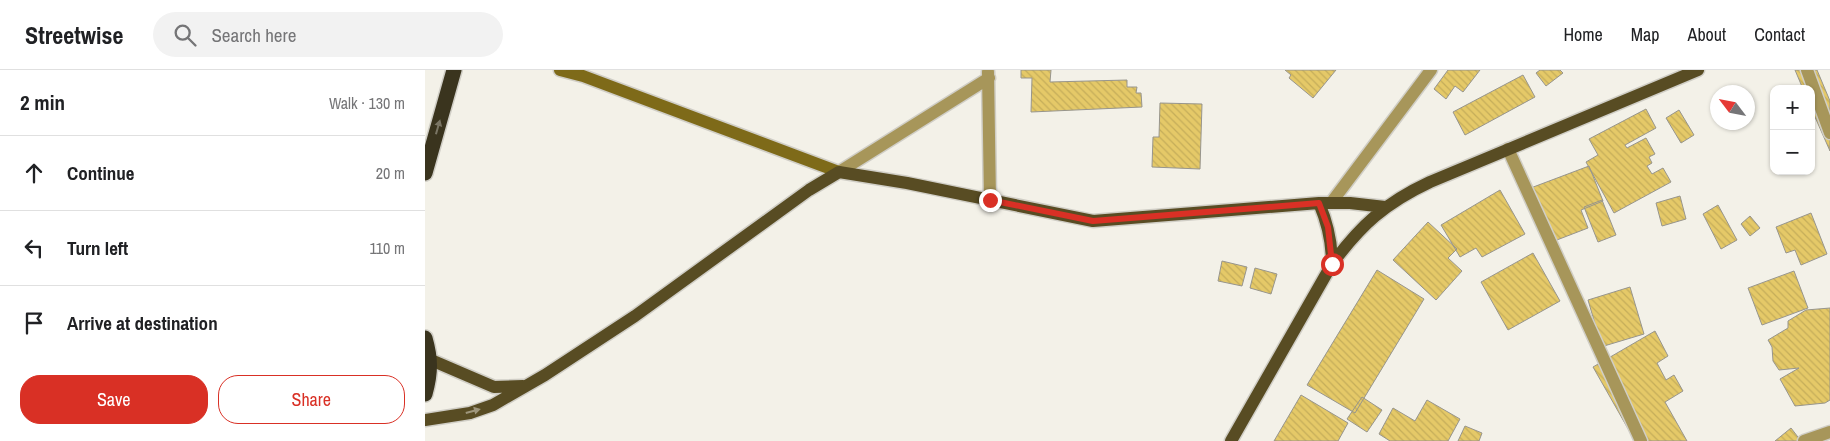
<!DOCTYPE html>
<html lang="en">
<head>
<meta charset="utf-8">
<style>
  :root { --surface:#fff; --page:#f2f2f2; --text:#202124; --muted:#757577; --line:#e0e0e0; --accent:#d93025 }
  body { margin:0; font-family:"Archivo Narrow",sans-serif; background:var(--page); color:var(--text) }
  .controls { position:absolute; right:15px; top:15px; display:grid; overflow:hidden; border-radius:10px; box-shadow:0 1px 4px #0004 }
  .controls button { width:45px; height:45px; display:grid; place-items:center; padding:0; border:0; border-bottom:1px solid var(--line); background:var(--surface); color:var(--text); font:25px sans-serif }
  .compass { position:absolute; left:1285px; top:15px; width:45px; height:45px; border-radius:50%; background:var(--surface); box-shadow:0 1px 4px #0004; rotate:302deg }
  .stop { position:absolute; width:15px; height:15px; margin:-11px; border:4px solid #d93025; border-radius:50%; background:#fff }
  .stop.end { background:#d93025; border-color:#fff; box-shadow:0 1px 5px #0008 }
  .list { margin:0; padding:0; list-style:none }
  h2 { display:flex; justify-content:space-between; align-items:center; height:65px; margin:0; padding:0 20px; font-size:21px }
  h2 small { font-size:16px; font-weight:400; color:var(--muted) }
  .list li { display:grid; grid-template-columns:32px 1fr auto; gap:15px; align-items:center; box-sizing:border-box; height:75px; padding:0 20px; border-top:1px solid var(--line) }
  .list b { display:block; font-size:19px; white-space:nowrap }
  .list em { font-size:16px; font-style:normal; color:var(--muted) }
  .actions { display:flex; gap:10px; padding:15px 20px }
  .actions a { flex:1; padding:11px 0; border:1px solid var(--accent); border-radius:20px; text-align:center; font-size:18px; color:var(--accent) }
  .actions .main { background:var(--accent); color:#fff }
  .icon { flex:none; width:28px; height:28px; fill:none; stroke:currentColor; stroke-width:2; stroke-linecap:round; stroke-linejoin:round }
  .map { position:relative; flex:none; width:1405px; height:371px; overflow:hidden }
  header { display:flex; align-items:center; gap:30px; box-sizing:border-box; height:70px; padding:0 25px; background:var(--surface); border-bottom:1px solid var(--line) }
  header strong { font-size:24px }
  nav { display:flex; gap:28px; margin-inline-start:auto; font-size:18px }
  .search { width:350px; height:45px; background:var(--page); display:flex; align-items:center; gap:12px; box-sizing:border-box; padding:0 18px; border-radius:28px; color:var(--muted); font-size:19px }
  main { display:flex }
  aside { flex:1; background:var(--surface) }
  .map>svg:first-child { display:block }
</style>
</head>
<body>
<header>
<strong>Streetwise</strong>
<div class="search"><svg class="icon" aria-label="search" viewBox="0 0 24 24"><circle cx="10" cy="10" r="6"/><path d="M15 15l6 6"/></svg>Search here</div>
<nav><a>Home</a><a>Map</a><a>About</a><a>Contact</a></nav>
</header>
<main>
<aside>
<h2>2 min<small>Walk · 130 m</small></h2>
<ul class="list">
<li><svg class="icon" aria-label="ahead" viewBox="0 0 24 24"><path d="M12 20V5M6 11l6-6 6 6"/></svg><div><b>Continue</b></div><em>20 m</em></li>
<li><svg class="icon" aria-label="left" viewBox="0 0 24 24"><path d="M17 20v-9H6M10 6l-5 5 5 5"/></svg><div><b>Turn left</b></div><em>110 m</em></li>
<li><svg class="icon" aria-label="arrive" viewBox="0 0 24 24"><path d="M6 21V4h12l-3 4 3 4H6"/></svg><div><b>Arrive at destination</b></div></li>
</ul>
<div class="actions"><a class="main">Save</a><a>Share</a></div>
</aside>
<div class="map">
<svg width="1405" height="371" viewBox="0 0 1405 371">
  <defs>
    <pattern id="building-back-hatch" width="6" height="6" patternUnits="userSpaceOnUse" patternTransform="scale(1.25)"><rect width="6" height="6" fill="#e5c968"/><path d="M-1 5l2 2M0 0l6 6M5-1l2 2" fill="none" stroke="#c5ad5a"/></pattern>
  </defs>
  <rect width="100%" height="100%" fill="#f3f1e8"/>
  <path fill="url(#building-back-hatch)" stroke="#97958d" d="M596 0H626L625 12 702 10V17H712L711 23H716L717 37 606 42 607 8H596Z
    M860 0H911L888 28 864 8 866 5Z
    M1023 0H1055L1038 22 1030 16 1021 29 1009 19Z
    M1115 0H1135L1138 3 1121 16 1111 3Z
    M1370 0H1392L1405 31V81L1386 38V19H1378Z
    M1098 5 1110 27 1040 65 1028 42Z
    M735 33 777 34 775 99 727 97 728 67H734Z
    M1221 39 1231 58 1200 75 1202 78 1221 68 1230 84 1224 87 1227 93 1222 96 1227 104 1238 98 1246 112 1189 143 1161 92 1173 85 1164 69Z
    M1254 40 1269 65 1256 73 1241 48Z
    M1164 96 1178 131 1156 140 1163 158 1124 173 1103 119Z
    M1075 120 1100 164 1057 187 1051 178 1035 187 1016 155Z
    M1255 126 1261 149 1237 156 1231 133Z
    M1177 130 1191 165 1173 172 1159 137Z
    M1293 135 1312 170 1296 179 1278 144Z
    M1386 143 1402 184 1376 195 1370 180 1361 183 1351 157Z
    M1325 146 1335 158 1325 166 1316 154Z
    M1003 152 1032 179 1023 188 1037 201 1011 230 968 190Z
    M1108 183 1135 231 1083 260 1056 212Z
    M797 191 822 197 817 216 793 211Z
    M830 198 852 204 846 224 825 218Z
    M952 200 999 229 930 343 882 315Z
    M1369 201 1383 238 1337 255 1323 218Z
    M1205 217 1219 264 1169 279 1173 264 1163 230Z
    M1405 238V330L1400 333 1370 336 1355 309 1374 298 1354 300 1348 291 1347 277 1343 270 1363 258V251L1381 240Z
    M1230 261 1243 286 1232 293 1241 310 1249 305 1258 321 1240 332 1262 371H1210L1168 297Z
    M876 325 923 353 913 371H849Z
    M937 327 957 340 942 362 922 349Z
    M1002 330 1035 349 1023 371H965L954 364 968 338 990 351Z
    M1040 356 1057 363 1054 371H1033Z
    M1366 358 1376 371H1350Z"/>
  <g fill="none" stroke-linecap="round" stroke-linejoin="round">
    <g stroke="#d0cec6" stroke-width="15">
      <path id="street" d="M1382 0 1405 63
        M563 2 565 130
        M1083 79 1216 371
        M414 102 564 8
        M906 133 1006 0
        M1379 371 1405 362"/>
    </g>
    <g stroke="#d0cec6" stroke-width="15">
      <path id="secondary" d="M135 0 158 6 414 102"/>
    </g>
    <g stroke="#d0cec6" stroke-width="15">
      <path id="primary" d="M894 133C903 154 907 172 907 194
        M6 290 69 317 98 316
        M0 350 45 343 68 335 120 305 210 246 384 120 414 102 482 113 668 151 894 133H925L960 137
        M806 371 907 194C936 155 960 133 1005 112L1273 0"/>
    </g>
    <g stroke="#d0cec6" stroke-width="18">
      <path id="highway" d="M0 103 29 0
        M0 268C6 289 6 302 0 324"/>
    </g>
    <use href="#street" stroke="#a7965a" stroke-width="12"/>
    <use href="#secondary" stroke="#7e6a19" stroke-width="12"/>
    <use href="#primary" stroke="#584c23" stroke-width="12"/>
    <use href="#highway" stroke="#3a341e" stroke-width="15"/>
  </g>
  <defs><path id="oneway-solid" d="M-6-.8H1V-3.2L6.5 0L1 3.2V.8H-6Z" transform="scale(1.25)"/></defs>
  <use fill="#7b7665" href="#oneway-solid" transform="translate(13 57) rotate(-74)"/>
  <use fill="#9e967c" href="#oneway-solid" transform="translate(48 341) rotate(-15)"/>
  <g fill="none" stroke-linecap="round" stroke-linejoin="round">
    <path stroke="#d93025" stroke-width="6" d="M565 130 668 151 894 133 903 157 907 194"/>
  </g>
</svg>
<div class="controls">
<button>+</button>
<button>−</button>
</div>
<svg class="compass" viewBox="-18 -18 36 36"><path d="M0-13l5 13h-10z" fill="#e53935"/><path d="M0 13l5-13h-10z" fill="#757577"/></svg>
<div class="stop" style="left:907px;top:194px"></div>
<div class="stop end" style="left:565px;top:130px"></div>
</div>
</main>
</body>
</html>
